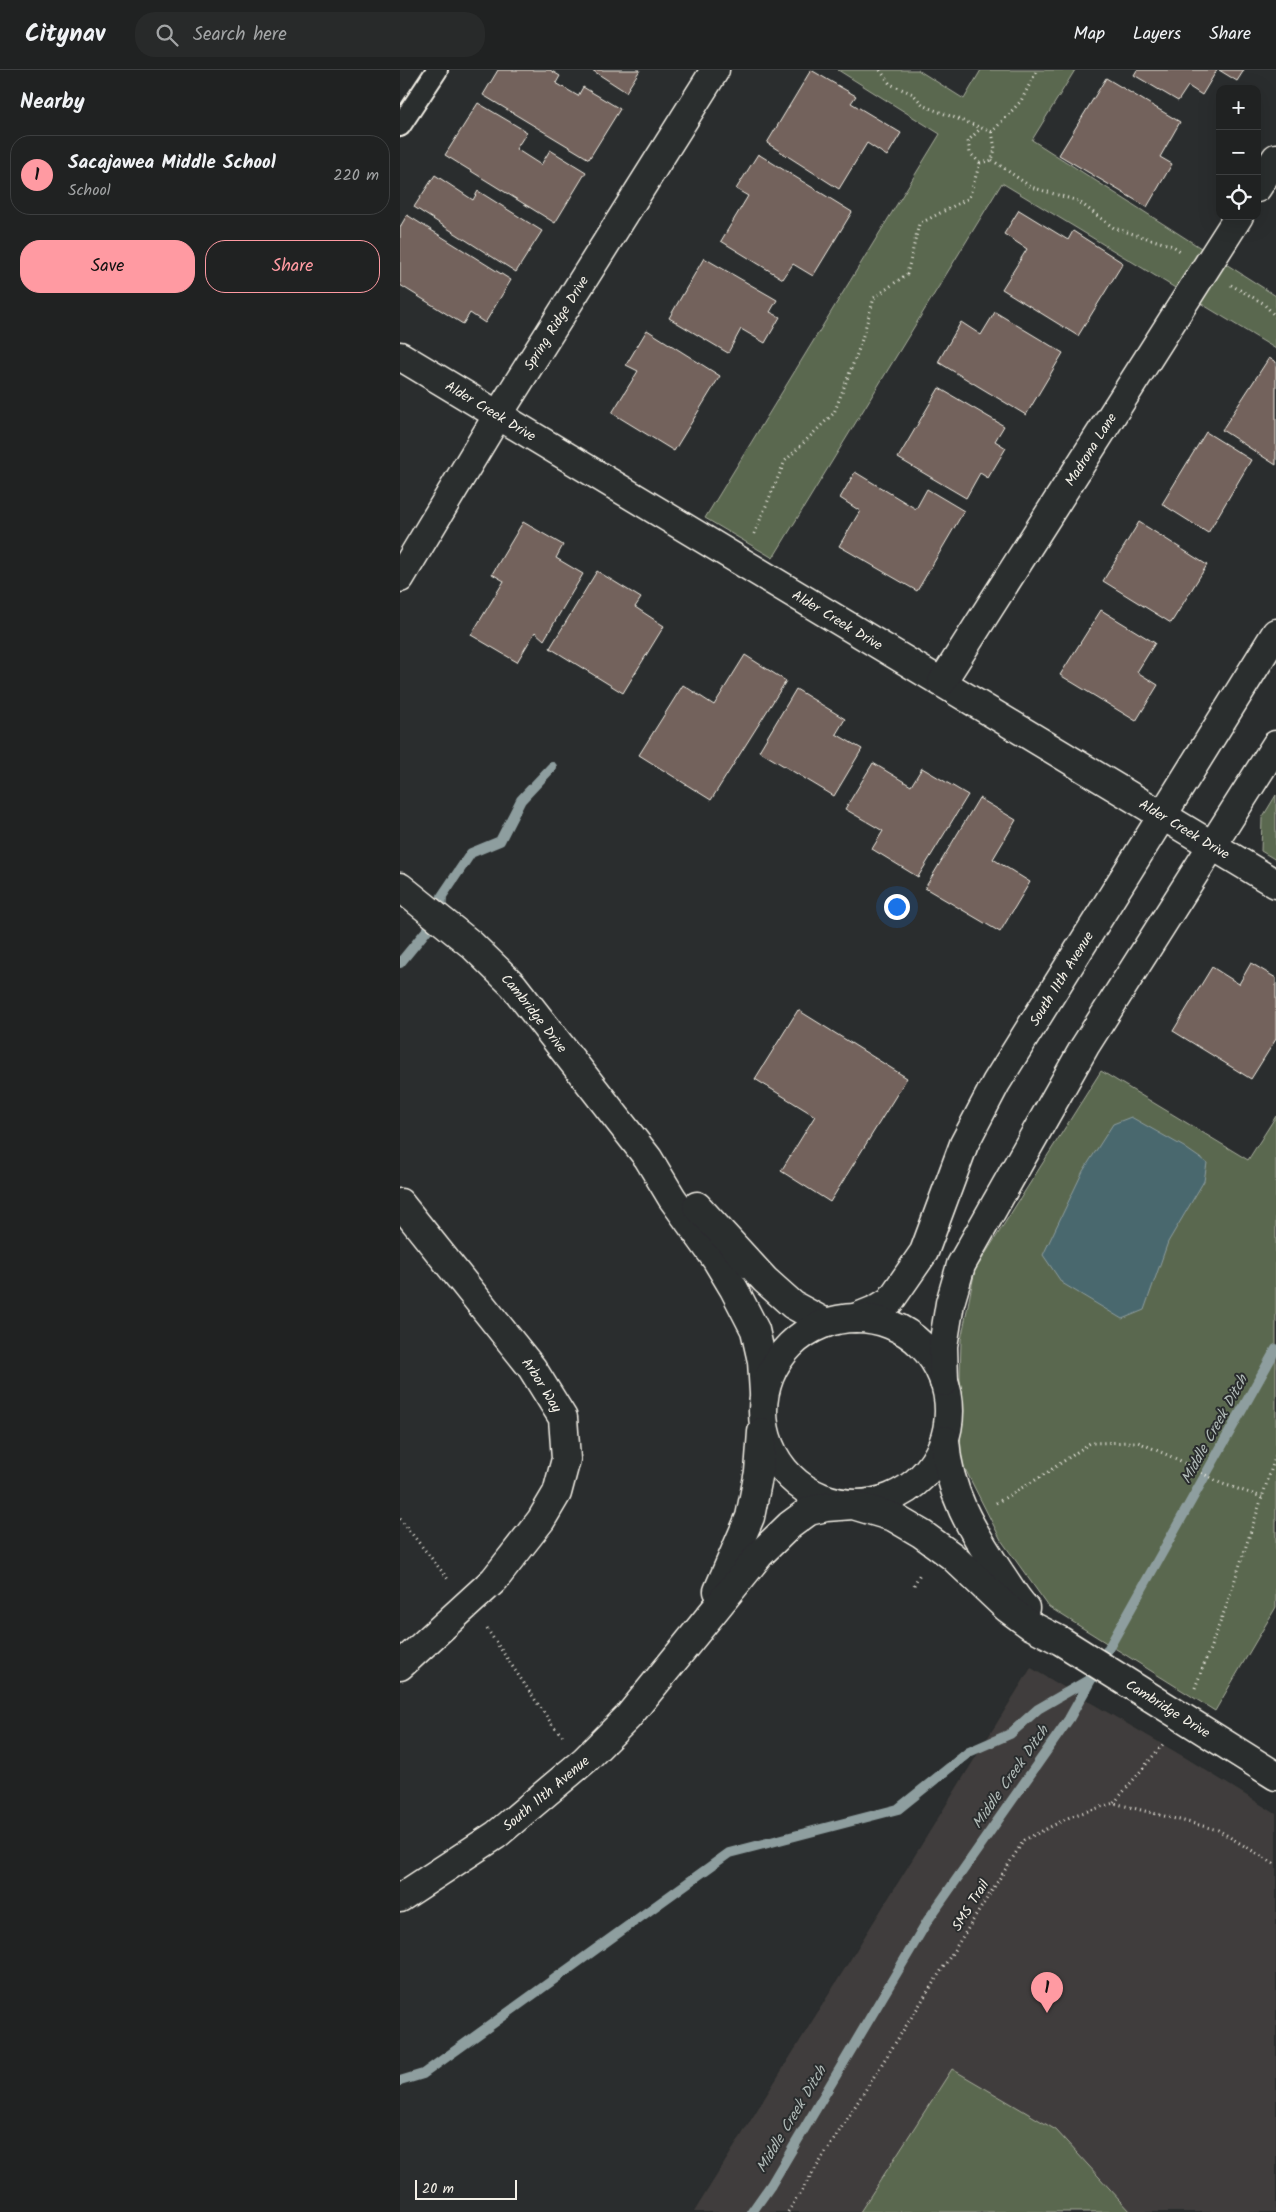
<!DOCTYPE html>
<html lang="en">
<head>
<meta charset="utf-8">
<style>
  :root { --surface:#202222; --page:#282a2a; --text:#f1f3f6; --muted:#a2a4a5; --line:#3d3f40; --accent:#ff9aa2 }
  body { margin:0; font-family:Kalam,sans-serif; background:var(--page); color:var(--text) }
  .controls { position:absolute; right:15px; top:15px; display:grid; overflow:hidden; border-radius:10px; box-shadow:0 5px 20px #0002 }
  .controls button { width:45px; height:45px; display:grid; place-items:center; padding:0; border:0; border-bottom:1px solid var(--line); background:var(--surface); color:var(--text); font:25px sans-serif }
  .scale { position:absolute; left:15px; bottom:12px; width:102px; box-sizing:border-box; padding-left:5px; border:2px solid #f4f1e8; border-top:0; font-size:14px; line-height:18px; white-space:nowrap; color:#f4f1e8; -webkit-text-stroke:4px #2a2d2e; paint-order:stroke }
  .you { position:absolute; left:496px; top:836px; width:18px; height:18px; margin:-12px; border:4px solid #fff; border-radius:50%; background:#1a73e8; box-shadow:0 0 0 8px #1a73e833 }
  .badge { display:grid; place-items:center; width:32px; height:32px; border-radius:50%; background:var(--accent); color:#111; font-size:16px; font-weight:700 }
  .pin { position:absolute; translate:-50% -41px; filter:drop-shadow(0 1px 2px #0008) }
  .pin::after { content:''; position:absolute; top:26px; width:18px; height:15px; background:inherit; clip-path:polygon(0 0,100% 0,50% 100%) }
  .list { margin:0; padding:0; list-style:none }
  h2 { display:flex; justify-content:space-between; align-items:center; height:65px; margin:0; padding:0 20px; font-size:21px }
  h2 small { font-size:16px; font-weight:400; color:var(--muted) }
  .list li { display:grid; grid-template-columns:32px 1fr auto; gap:15px; align-items:center; box-sizing:border-box; height:80px; margin:0 10px 10px; padding:0 10px; border:1px solid var(--line); border-radius:20px }
  .list b { display:block; font-size:19px; white-space:nowrap }
  .list p { margin:0; font-size:16px; white-space:nowrap; color:var(--muted) }
  .list em { font-size:16px; font-style:normal; color:var(--muted) }
  .actions { display:flex; gap:10px; padding:15px 20px }
  .actions a { flex:1; padding:11px 0; border:1px solid var(--accent); border-radius:20px; text-align:center; font-size:18px; color:var(--accent) }
  .actions .main { background:var(--accent); color:#111 }
  .icon { flex:none; width:28px; height:28px; fill:none; stroke:currentColor; stroke-width:2; stroke-linecap:round; stroke-linejoin:round }
  .map { position:relative; flex:none; width:876px; height:2142px; overflow:hidden }
  header { display:flex; align-items:center; gap:30px; box-sizing:border-box; height:70px; padding:0 25px; background:var(--surface); border-bottom:1px solid var(--line) }
  header strong { font-size:24px }
  nav { display:flex; gap:28px; margin-inline-start:auto; font-size:18px }
  .search { width:350px; height:45px; background:var(--page); display:flex; align-items:center; gap:12px; box-sizing:border-box; padding:0 18px; border-radius:20px; color:var(--muted); font-size:19px }
  main { display:flex }
  aside { flex:1; background:var(--surface) }
  .map>svg:first-child { display:block }
</style>
</head>
<body>
<header>
<strong>Citynav</strong>
<div class="search"><svg class="icon" aria-label="search" viewBox="0 0 24 24"><circle cx="10" cy="10" r="6"/><path d="M15 15l6 6"/></svg>Search here</div>
<nav><a>Map</a><a>Layers</a><a>Share</a></nav>
</header>
<main>
<aside>
<h2>Nearby<small></small></h2>
<ul class="list">
<li><span class="badge">1</span><div><b>Sacajawea Middle School</b><p>School</p></div><em>220 m</em></li>
</ul>
<div class="actions"><a class="main">Save</a><a>Share</a></div>
</aside>
<div class="map">
<svg width="876" height="2142" viewBox="0 0 876 2142">
  <rect width="100%" height="100%" fill="#2a2d2e"/>
  <filter id="ink" filterUnits="userSpaceOnUse"><feTurbulence type="fractalNoise" baseFrequency=".02" numOctaves="2"/><feDisplacementMap in="SourceGraphic" scale="10" xChannelSelector="R" yChannelSelector="G"/><feConvolveMatrix kernelMatrix="1 2 1 2 8 2 1 2 1" color-interpolation-filters="sRGB"/></filter>
  <g filter="url(#ink)">
    <path fill="#403d3c" d="M631 1598 786 1688 876 1744V2142H294Z"/>
    <path fill="#5a6850" stroke="#a7ac9c" d="M438 0H518L564 29 581 0H675L632 70 876 226V279L602 113 373 488 305 448 540 64Z
      M876 725V790L861 781 862 748Z
      M701 1001 848 1090 876 1046V1537L815 1641 649 1537 601 1470 558 1385 561 1270 575 1200Z
      M552 1999 656 2060 731 2142H460Z"/>
    <path fill="#4a676e" stroke="#8e9e9f" d="M731 1047 784 1077 807 1093 804 1111 768 1172 744 1240 722 1249 662 1213 643 1185 683 1101 713 1054Z"/>
    <g fill="none" stroke-linecap="round" stroke-linejoin="round">
      <path stroke="#8e9e9f" stroke-width="10" d="M0 893 41 843 42 826 71 783 100 771 121 730 152 697
        M0 2011 23 2004 329 1783 498 1739 569 1682 610 1664 638 1639 690 1609
        M352 2142 371 2115 528 1850 669 1649 876 1279"/>
    </g>
    <path fill="#73625b" stroke="#f4f1e8" d="M98 0H150L160 6 156 13 178 26 183 17 220 39 189 89 83 25Z
      M192 0H240L226 22Z
      M411 0 456 26 451 33 501 63 487 86 467 73 439 119 367 73Z
      M737 0H817L802 25 788 16 778 31 734 5Z
      M819 0H844L837 11Z
      M706 8 780 52 760 87 772 94 747 137 659 85Z
      M78 33 127 62 116 79 141 95 150 80 186 102 155 153 45 85Z
      M358 84 452 142 413 206 393 194 383 209 321 171 348 126 336 119Z
      M35 105 73 130 78 121 142 161 116 202 14 137Z
      M619 140 668 170 673 161 723 193 678 266 602 219 627 179 604 164Z
      M7 145 111 210 85 253 70 243 63 254 0 215V157Z
      M304 188 377 230 370 242 380 247 365 273 341 259 328 283 269 248Z
      M595 242 663 283 626 345 538 292 561 252 581 265Z
      M247 260 320 306 274 381 212 343 238 301 226 295Z
      M869 288 876 292V395L822 360Z
      M539 318 604 356 595 371 606 378 588 408 580 403 566 428 498 388Z
      M806 362 851 390 808 463 762 434Z
      M455 402 516 439 527 419 564 441 517 521 439 476 460 441 440 428Z
      M123 452 163 475 156 488 183 504 144 570 135 562 117 592 71 565 104 511 92 504Z
      M739 452 807 495 771 553 703 511Z
      M197 501 241 528 235 537 264 556 223 623 150 578Z
      M701 540 755 573 737 602 758 615 736 651 660 605Z
      M345 585 386 611 311 730 239 685 283 615 314 635Z
      M396 619 445 649 436 664 462 679 434 726 359 681Z
      M473 693 511 716 522 698 568 725 518 807 472 779 483 761 445 739Z
      M579 728 616 750 593 789 630 812 600 862 525 818Z
      M851 893 876 908V969L851 1009 773 961 812 897 839 914Z
      M398 940 507 1008 430 1132 381 1101 415 1046 355 1009Z"/>
    <g fill="none" stroke-linecap="round" stroke-linejoin="round">
      <g stroke="#f4f1e8" stroke-width="24">
        <path id="lane" d="M0 56 37 0"/>
      </g>
      <g stroke="#f4f1e8" stroke-width="31">
        <g id="street">
          <path d="M857 118 876 88"/>
          <path id="s1" d="M0 286 876 814"/>
          <path id="s2" d="M0 508 98 345 315 0"/>
          <path id="s3" d="M542 612 839 146"/>
          <path id="s4" d="M0 817 72 875 113 915 248 1088 272 1128 316 1189 334 1219 355 1260 362 1291 364 1323"/>
          <path id="s5" d="M0 1133 132 1298 163 1348 166 1389 157 1423 141 1450 94 1510 0 1596"/>
          <path d="M297 1136 365 1210 393 1235 426 1253"/>
          <path id="s6" d="M455 1248 477 1239 490 1231 524 1182 564 1074 596 1013 876 563"/>
          <circle cx="456" cy="1341" r="93"/>
          <path d="M544 1312 543 1276 550 1233 561 1195 685 976 876 675"/>
          <path d="M545 1370C548 1422 572 1461 600 1503 608 1514 615 1528 625 1538"/>
          <path d="M318 1521 350 1447 359 1402 362 1362"/>
          <path id="s7" d="M0 1828 96 1765 185 1690 228 1647 360 1484 390 1455 409 1441 426 1437 453 1435 493 1447 522 1464 552 1486 607 1538 630 1555 661 1571 876 1706"/>
        </g>
      </g>
      <path stroke="#f4f1e8" stroke-width="3" stroke-dasharray="1 4" stroke-linecap="butt" d="M480 0 490 14 513 24 524 36 592 62
        M592 90 631 117 678 131 714 158 773 176 780 181
        M580 93 570 83 568 71 581 58
        M831 215 863 233 876 247
        M354 464 385 391 434 343 460 276 474 228 507 204 519 154 569 128 580 93 592 90 595 79 592 62 621 31 637 0
        M596 1433 642 1406 690 1373 738 1372 781 1391 820 1413 862 1427
        M0 1449 48 1509
        M514 1515 521 1502
        M87 1559 153 1656 165 1668
        M795 1618 826 1537 876 1385
        M714 1733 764 1673
        M388 2142 624 1770 672 1746 714 1733 818 1760 876 1795"/>
      <use href="#lane" stroke="#2a2d2e" stroke-width="20"/>
      <use href="#street" stroke="#2a2d2e" stroke-width="28"/>
    </g>
  </g>
  <g text-anchor="middle" stroke-width="4" stroke-linejoin="round" paint-order="stroke">
    <g font-size="14" fill="#f4f1e8" stroke="#2a2d2e">
      <text dy="5" stroke="none"><textPath href="#s2" startOffset="299">Spring Ridge Drive</textPath></text>
      <text dy="5" stroke="none"><textPath href="#s1" startOffset="106">Alder Creek Drive</textPath></text>
      <text dy="5" stroke="none"><textPath href="#s3" startOffset="276">Madrona Lane</textPath></text>
      <text dy="5" stroke="none"><textPath href="#s1" startOffset="511">Alder Creek Drive</textPath></text>
      <text dy="5" stroke="none"><textPath href="#s1" startOffset="916">Alder Creek Drive</textPath></text>
      <text dy="5" stroke="none"><textPath href="#s6" startOffset="406">South 11th Avenue</textPath></text>
      <text dy="5" stroke="none"><textPath href="#s4" startOffset="185">Cambridge Drive</textPath></text>
      <text dy="5" stroke="none"><textPath href="#s5" startOffset="231">Arbor Way</textPath></text>
      <text dy="5" stroke="none"><textPath href="#s7" startOffset="990">Cambridge Drive</textPath></text>
      <text dy="5" stroke="none"><textPath href="#s7" startOffset="180">South 11th Avenue</textPath></text>
      <text transform="translate(570 1835) rotate(-58)" y="5">SMS Trail</text>
    </g>
    <g font-size="15" font-style="italic" fill="#b0bab7" stroke="#2a2d2e">
      <text transform="translate(814 1359) rotate(-61)" y="5">Middle Creek Ditch</text>
      <text transform="translate(610 1707) rotate(-55)" y="5">Middle Creek Ditch</text>
      <text transform="translate(391 2049) rotate(-59)" y="5">Middle Creek Ditch</text>
    </g>
  </g>
</svg>
<div class="controls">
<button>+</button>
<button>−</button>
<button><svg class="icon" aria-label="locate" viewBox="0 0 24 24"><circle cx="12" cy="12" r="6"/><path d="M12 2v4M12 18v4M2 12h4M18 12h4"/></svg></button>
</div>
<div class="scale">20 m</div>
<div class="you"></div>
<div class="pin badge" style="left:647px;top:1943px">1</div>
</div>
</main>
</body>
</html>
